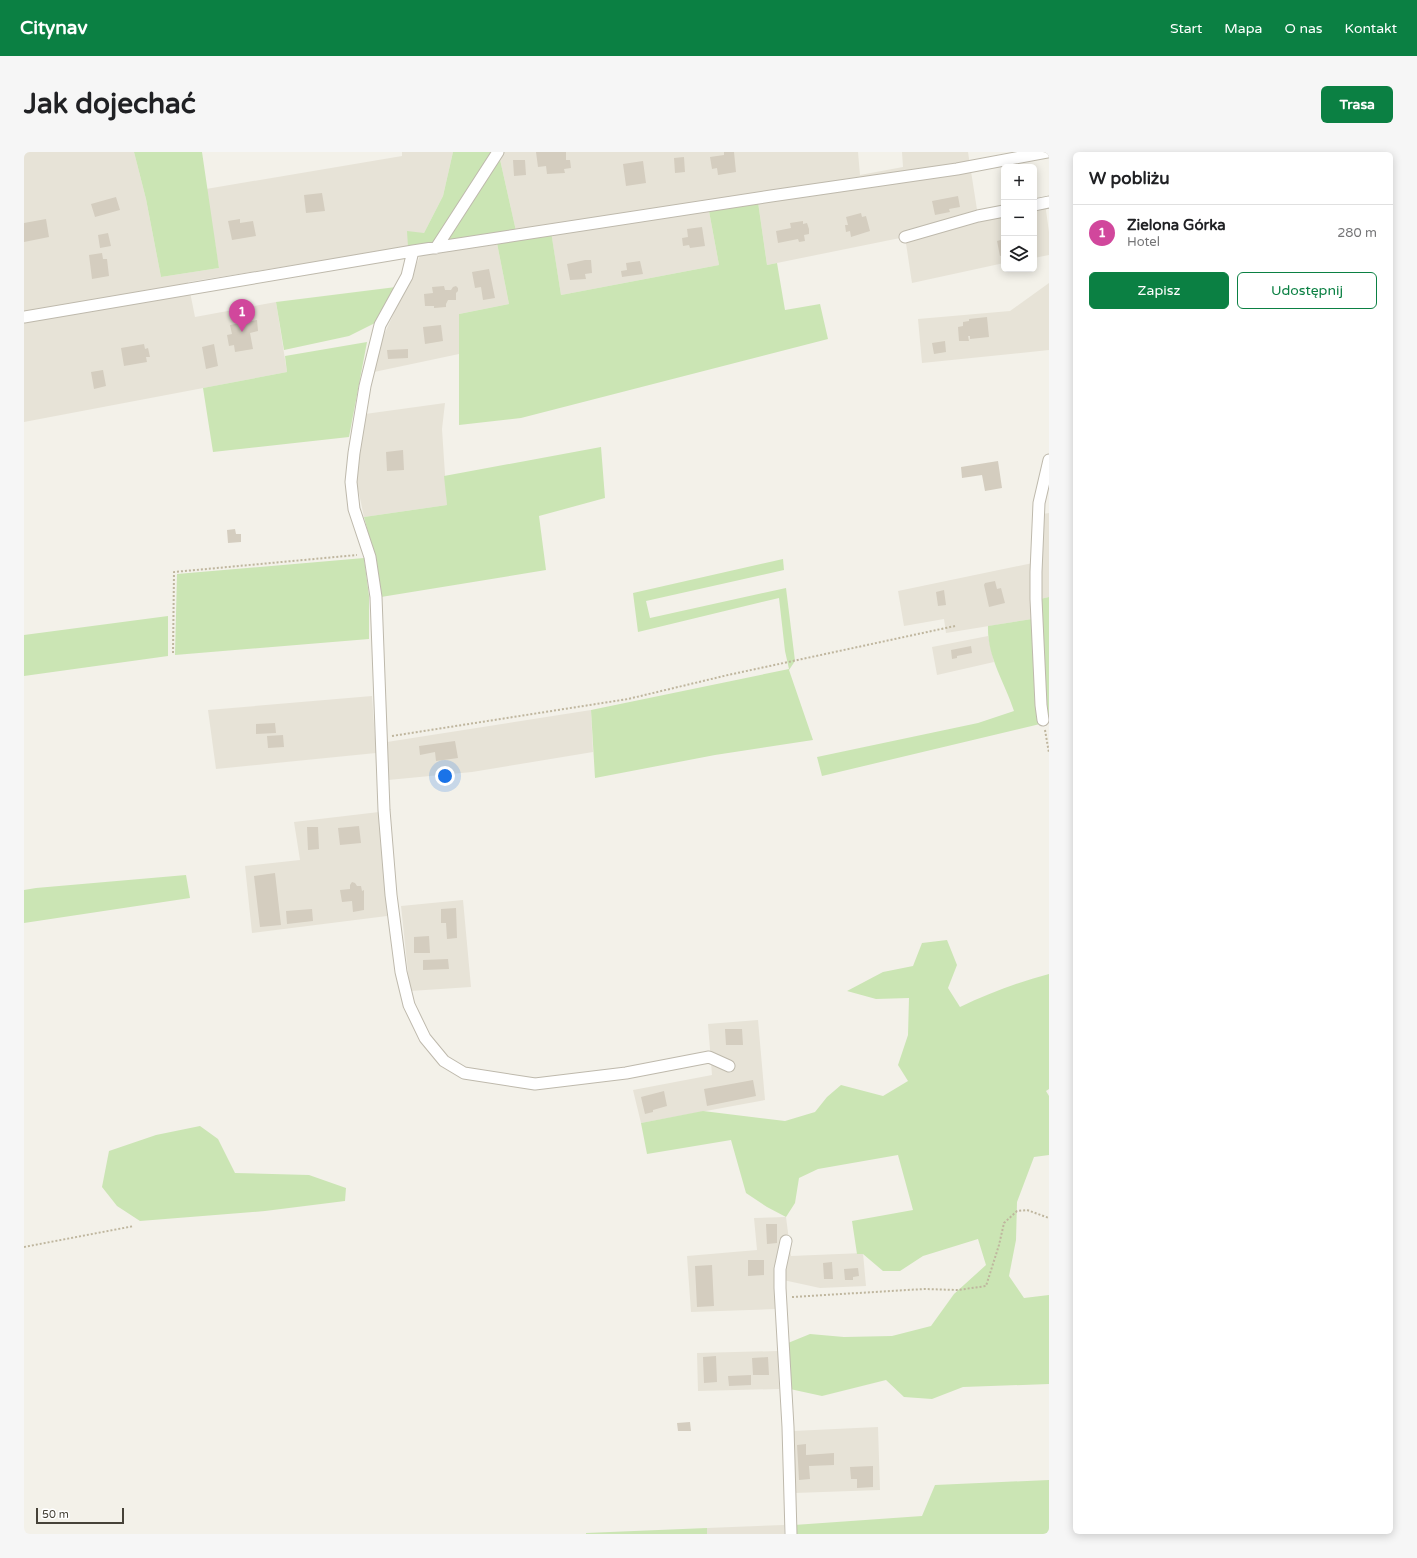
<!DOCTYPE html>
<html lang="pl">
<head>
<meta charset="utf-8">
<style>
  :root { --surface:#fff; --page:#f6f6f6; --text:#202124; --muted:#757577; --line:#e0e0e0; --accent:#0b8043 }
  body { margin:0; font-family:"Varela Round",sans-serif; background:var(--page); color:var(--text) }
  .controls { position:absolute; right:12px; top:12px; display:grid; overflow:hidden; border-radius:6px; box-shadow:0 2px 10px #0003 }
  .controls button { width:36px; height:36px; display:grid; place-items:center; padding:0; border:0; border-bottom:1px solid var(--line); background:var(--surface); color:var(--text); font:20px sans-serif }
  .scale { position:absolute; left:12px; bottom:10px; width:88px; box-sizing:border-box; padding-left:4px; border:2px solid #464238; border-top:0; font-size:11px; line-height:14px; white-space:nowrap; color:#464238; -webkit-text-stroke:3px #fff; paint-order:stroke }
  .you { position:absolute; left:421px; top:624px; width:14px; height:14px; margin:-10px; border:3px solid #fff; border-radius:50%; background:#1a73e8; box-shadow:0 0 0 6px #1a73e833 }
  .badge { display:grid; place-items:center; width:26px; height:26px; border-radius:50%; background:var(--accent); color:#fff; font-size:13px; font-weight:700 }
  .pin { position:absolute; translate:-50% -33px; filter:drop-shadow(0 1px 2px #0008) }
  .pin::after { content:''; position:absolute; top:21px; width:14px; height:12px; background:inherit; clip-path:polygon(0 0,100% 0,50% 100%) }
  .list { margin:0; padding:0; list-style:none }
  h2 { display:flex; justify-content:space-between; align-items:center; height:52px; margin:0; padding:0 16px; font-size:17px }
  h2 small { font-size:13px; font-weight:400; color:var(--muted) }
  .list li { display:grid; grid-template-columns:26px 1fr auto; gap:12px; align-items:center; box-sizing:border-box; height:56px; padding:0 16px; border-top:1px solid var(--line) }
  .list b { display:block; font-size:15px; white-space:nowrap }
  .list p { margin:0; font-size:13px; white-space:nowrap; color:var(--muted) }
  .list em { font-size:13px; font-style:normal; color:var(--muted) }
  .actions { display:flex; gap:8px; padding:12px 16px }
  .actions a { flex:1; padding:9px 0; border:1px solid var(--accent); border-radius:6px; text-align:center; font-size:14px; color:var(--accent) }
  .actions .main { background:var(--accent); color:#fff }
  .icon { flex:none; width:22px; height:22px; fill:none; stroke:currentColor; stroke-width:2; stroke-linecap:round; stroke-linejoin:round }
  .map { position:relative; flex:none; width:1025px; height:1382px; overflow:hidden; border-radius:6px }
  header { display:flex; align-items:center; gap:24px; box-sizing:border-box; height:56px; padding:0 20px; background:var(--accent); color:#fff }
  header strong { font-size:19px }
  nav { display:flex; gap:22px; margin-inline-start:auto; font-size:14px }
  .intro { display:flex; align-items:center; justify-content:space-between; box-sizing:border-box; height:96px; padding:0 24px }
  h1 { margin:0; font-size:28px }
  .button { padding:10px 18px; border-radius:6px; background:var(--accent); color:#fff; font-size:14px; font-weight:700 }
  main { display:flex; gap:24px; padding:0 24px }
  aside { flex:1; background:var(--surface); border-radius:6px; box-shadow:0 2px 10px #0003 }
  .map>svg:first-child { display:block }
</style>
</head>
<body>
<header>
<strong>Citynav</strong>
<nav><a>Start</a><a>Mapa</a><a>O nas</a><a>Kontakt</a></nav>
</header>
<div class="intro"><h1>Jak dojechać</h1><a class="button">Trasa</a></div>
<main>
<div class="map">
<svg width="1025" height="1382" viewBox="0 0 1025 1382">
  <rect width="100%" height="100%" fill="#f3f1e9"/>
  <path fill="#e7e3d7" d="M0 0H110L122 47 137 125 195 116 182 37 378 4V0H429L419 44 400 81 384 95 164 130 171 165 252 150 263 220 0 270Z
    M478 0H834L836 23 879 15 878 0H944L954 64 980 59V111L888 131 881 85 743 113 734 50 770 35 683 48 695 113 537 143 526 74 492 79 475 3Z
    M1021 51 1025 80V103L1010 106V53Z
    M473 91 485 152 435 162V202L350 220 359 185 397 102Z
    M1025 131V198L898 211 894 167 986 159Z
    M421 251 418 277 423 353 340 365 332 327 341 262Z
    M1025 361V445L1016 447 1019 362Z
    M1009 411 1008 467 922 481 920 467 880 474 874 439Z
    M964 484 970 510 913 523 908 495Z
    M348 544 352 601 192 617 184 558Z
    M567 558 569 600 448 620 364 628 363 590Z
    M355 660 363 764 228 781 221 714 276 708 270 670Z
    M439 748 447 835 386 839 377 754Z
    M734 868 741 948 617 971 609 938 688 923 684 872Z
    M762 1065 767 1104 839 1101 842 1134 796 1136 750 1126 752 1157 667 1160 663 1104 733 1098 730 1066Z
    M754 1199 755 1237 674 1239 673 1201Z
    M854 1275 856 1338 770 1341 769 1279Z
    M760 1373V1382H683V1376Z"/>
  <path fill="#cbe5b4" d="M110 0H178L195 116 137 125 122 47Z
    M429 0H469L410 92 384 95 383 79 400 81 419 44Z
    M475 3 492 79 526 73 537 143 695 113 685 59 734 50 743 113 753 111 761 158 796 152 804 187 497 266 435 273V162L485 152 473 91 422 89Z
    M372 135 355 169 325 184 260 198 252 150Z
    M343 190 325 285 189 300 179 236 263 220 261 204Z
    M577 295 581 346 515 364 522 418 357 445 349 399 340 365 423 353 420 324Z
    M340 406 345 444V487L151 503 153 422Z
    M759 407 760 418 622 449 626 466 762 436 771 509 765 518 789 588 691 603 571 626 567 558 765 517 761 499 755 446 614 480 609 441Z
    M1025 445V570H1023L1016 447Z
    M144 464V504L0 524V483Z
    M1008 467 1011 550 1016 572 798 624 793 605 954 571 990 559C981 531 963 505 964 474Z
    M162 723 166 746 0 771V738L12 736Z
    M923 788 933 813 924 836 936 855C965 841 994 830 1025 822V937L1022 939 1025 944V1003L1010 1005 993 1050 992 1088 985 1124 1000 1146 1025 1143V1232L939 1235 908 1247 880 1245 862 1228 798 1244 766 1237 764 1191 786 1182 820 1185 868 1184 907 1174 930 1142 962 1113 954 1087 899 1104 876 1119H859L839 1102H833L828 1069 889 1058 874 1003 794 1017 775 1026 771 1051 762 1065 743 1055 722 1041 707 988 623 1002 617 971 679 959 761 969 791 960 803 945 817 933 859 944 884 929 874 913 884 883 885 846 852 847 823 839 859 820 889 814 898 791Z
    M176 974 194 987 211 1021 285 1023 322 1036 321 1049 241 1059 116 1069 93 1054 78 1035 85 999 132 983Z
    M1025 1328V1382H770V1373L898 1364 911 1333Z
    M683 1376V1382H562V1381Z"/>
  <path fill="#d4cdbf" d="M512 0H542V8H546L547 16 540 17 541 21 523 22 522 14 514 15Z
    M700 0H710L712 20 694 23 693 16 688 17 686 5 700 3Z
    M660 5 661 20 651 21 650 6Z
    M489 8H501L502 23 490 24Z
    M619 9 622 31 602 34 599 12Z
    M298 41 301 59 282 61 280 43Z
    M934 44 936 55 925 57 926 60 911 63 908 49Z
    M92 45 96 58 71 65 67 52Z
    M837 61 838 65 842 64 846 79 827 85 826 79 822 80 821 73H824L822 65Z
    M22 67 25 85 0 90V71Z
    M216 67V71L229 69 232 84 208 88 204 69Z
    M779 69V72L783 71 785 77V82L780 83 781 89 775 90 774 87 754 91 752 79 767 76 766 71Z
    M678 75 681 94 666 96 665 93 659 94 658 86 664 85 663 77Z
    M84 81 87 94 76 96 74 83Z
    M980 87V103L976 104 973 89Z
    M78 101 79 107H83L85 124 68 127 65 103Z
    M561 108H567L568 121 561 122 562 127 546 128 543 112Z
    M616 109 619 122 598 125 597 119 603 118 602 111Z
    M465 117 471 146 459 148 457 135 451 136 448 120Z
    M420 134 421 138H427L429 135 432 134 434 136V139L432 141V148H424L422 152V155L410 156V154H401L400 142 409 141 408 135Z
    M963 165 965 185 946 187V184H944L945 189H935L934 175 939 174V170L945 169V167Z
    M233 168 234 179 226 181 229 197 211 200 210 193 205 194 203 183 208 182 206 173Z
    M417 173 419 189 401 192 399 175Z
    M921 189 922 200 910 202 908 191Z
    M120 192 121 197 124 196 126 205H122L123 210 100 214 97 196Z
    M190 192 194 214 182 217 178 195Z
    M384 197V206L364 207 363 198Z
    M79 218 82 234 70 237 67 220Z
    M379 298 380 318 363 319 362 300Z
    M974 309 978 336 961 339 958 323 938 326 937 315Z
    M211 377 212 382H217V390L204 391 203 378Z
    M971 429 973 437 977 436 981 451 965 455 960 433 961 431Z
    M920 438 922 453 914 454 912 440Z
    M947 494 948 501 933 504V506L928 507 927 498Z
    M251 571 252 581 232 582V572Z
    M259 583 260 595 244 596 243 584Z
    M431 589 434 606 412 609 411 600 396 603 395 594Z
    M335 674 337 691 316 693 314 676Z
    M283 675H294L295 697 284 698Z
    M251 721 257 773 236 775 230 724Z
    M328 730 331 731 333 734H337L338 739 340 738V758L329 760 328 749 318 750 316 738 326 737V733Z
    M432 756 433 786 423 787 422 771H417V757Z
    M288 757 289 769 263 772 262 759Z
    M405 784 406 801H390V785Z
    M424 807 425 817 399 818V808Z
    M701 877H718L719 893H702Z
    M729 928 732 944 683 954 680 937Z
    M640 939 643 954 629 958V960L621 962 617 945Z
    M742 1072H753V1091L743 1092Z
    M724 1108H740V1123L724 1124Z
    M808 1110 809 1127H800L799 1111Z
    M688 1113 690 1154 673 1155 671 1114Z
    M834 1116 835 1124 829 1125V1128H821L820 1117Z
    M692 1204 693 1230 680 1231 679 1205Z
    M744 1205 745 1223H729L728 1206Z
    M727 1223V1233L705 1234 704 1224Z
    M666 1270 667 1279H654L653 1271Z
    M782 1292V1303L810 1301V1313L785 1314 786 1327 775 1328 773 1293Z
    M849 1314V1335L833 1336V1327H827L826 1315Z"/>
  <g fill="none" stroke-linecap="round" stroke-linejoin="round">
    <g stroke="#beb9ac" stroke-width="13">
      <path id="minor" d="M1010 53 1025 50
        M881 85 954 64 980 59
        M412 96 474 0
        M389 99 383 124 356 173 341 234 330 301 327 330 330 357 346 405 352 445 360 658 367 743 377 820 385 853 401 886 420 909 440 921 511 932 602 921 685 905 705 914
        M0 165 389 99 747 44 933 17 1023 0
        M1019 568 1017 553 1012 447V420L1015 351 1025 308
        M762 1089 756 1117V1136L764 1275 767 1382"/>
    </g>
    <path stroke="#bfb69e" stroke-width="2" stroke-dasharray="2 2" stroke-linecap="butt" d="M149 501 150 420 333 403
      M1021 578 1025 601
      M368 584 604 547 704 523 931 474
      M0 1095 110 1074
      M768 1145 900 1137 934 1138 962 1134 975 1093 980 1071 993 1059 1003 1058 1025 1066"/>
    <use href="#minor" stroke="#fff" stroke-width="11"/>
  </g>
</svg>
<div class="controls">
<button>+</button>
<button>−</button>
<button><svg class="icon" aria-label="layers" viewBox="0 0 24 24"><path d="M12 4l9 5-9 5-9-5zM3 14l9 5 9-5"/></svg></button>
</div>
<div class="scale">50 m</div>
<div class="you"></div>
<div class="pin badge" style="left:218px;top:180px;background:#d1479c">1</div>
</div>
<aside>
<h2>W pobliżu<small></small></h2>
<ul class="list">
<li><span class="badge" style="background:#d1479c">1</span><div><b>Zielona Górka</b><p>Hotel</p></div><em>280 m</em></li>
</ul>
<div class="actions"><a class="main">Zapisz</a><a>Udostępnij</a></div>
</aside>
</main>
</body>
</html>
